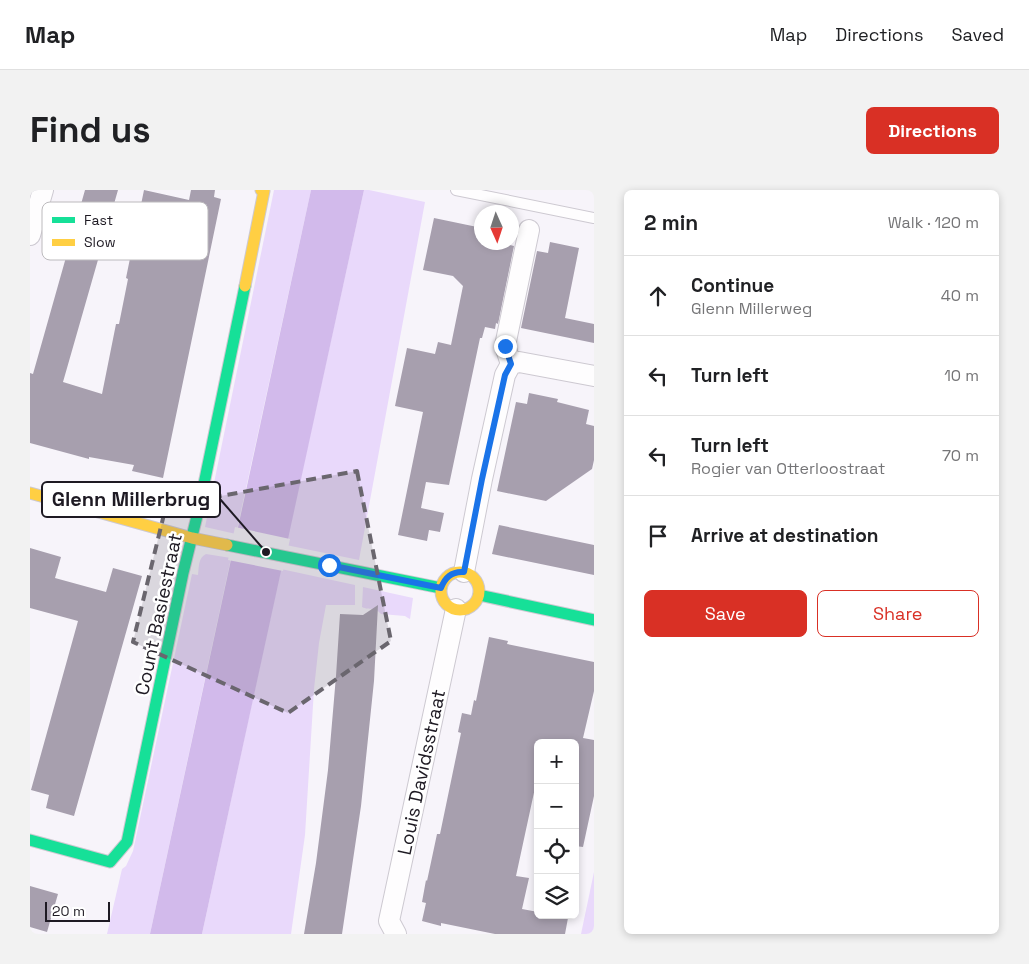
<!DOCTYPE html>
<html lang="en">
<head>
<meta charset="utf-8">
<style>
  :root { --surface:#fff; --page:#f2f2f2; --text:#202124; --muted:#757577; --line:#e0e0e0; --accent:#d93025 }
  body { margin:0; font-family:"Space Grotesk",sans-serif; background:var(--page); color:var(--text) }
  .controls { position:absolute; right:15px; bottom:15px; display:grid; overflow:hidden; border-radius:8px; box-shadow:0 2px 8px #0003 }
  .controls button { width:45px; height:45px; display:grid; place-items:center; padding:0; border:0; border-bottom:1px solid var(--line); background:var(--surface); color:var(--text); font:25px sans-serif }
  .compass { position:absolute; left:444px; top:15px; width:45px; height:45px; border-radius:50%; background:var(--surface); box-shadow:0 2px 8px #0003; rotate:177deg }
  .scale { position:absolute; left:15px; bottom:12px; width:65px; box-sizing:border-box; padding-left:5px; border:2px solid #1e1a23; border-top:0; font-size:14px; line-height:18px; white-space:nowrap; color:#1e1a23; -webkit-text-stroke:4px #fff; paint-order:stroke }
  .stop { position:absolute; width:15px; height:15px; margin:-11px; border:4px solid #1a73e8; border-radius:50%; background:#fff }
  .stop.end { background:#1a73e8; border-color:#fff; box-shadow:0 1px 5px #0008 }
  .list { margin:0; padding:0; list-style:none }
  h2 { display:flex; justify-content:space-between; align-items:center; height:65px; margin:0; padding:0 20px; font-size:21px }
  h2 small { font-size:16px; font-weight:400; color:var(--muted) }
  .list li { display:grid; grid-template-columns:32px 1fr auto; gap:15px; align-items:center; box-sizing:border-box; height:80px; padding:0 20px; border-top:1px solid var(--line) }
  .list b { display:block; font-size:19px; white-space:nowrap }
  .list p { margin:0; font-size:16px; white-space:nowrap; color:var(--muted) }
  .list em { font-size:16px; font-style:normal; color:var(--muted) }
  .actions { display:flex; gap:10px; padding:15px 20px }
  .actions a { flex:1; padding:11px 0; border:1px solid var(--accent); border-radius:8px; text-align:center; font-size:18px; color:var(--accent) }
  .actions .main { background:var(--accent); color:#fff }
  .icon { flex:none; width:28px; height:28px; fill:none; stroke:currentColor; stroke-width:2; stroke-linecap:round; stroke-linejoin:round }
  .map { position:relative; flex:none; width:564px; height:744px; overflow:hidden; border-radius:8px }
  header { display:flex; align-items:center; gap:30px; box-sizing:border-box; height:70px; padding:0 25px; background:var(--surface); border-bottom:1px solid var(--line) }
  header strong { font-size:24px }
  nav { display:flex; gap:28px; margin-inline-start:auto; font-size:18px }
  .intro { display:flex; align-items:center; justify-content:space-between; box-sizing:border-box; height:120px; padding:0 30px }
  h1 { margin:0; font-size:35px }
  .button { padding:12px 22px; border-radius:8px; background:var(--accent); color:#fff; font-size:18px; font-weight:700 }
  main { display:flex; gap:30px; padding:0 30px }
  aside { flex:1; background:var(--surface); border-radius:8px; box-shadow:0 2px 8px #0003 }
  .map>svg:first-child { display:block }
</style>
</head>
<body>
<header>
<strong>Map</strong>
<nav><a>Map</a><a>Directions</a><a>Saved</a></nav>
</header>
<div class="intro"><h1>Find us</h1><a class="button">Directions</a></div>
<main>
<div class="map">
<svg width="564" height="744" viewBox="0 0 564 744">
  <rect width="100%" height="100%" fill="#f7f4fa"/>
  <path fill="#e9d9fb" d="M244 0H281L206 344 175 337Z
    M334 0H339L395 12 329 370 256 355Z
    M176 364 201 368 120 744H77L92 679 96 676 103 661 162 384 168 385C169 377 168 368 176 364Z
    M251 379 325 395V415H296L289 453 284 499 275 645 261 744H172Z
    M333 397 383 408 380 429 378 428 375 426 351 424C344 416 340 421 332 417Z
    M564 682V744H551Z"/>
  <path fill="#d2baeb" d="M281 0H334L172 744H120Z"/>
  <path fill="#f7f4fa" d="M205 337 260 349 253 381 198 370Z"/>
  <path fill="#a79fae" d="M55 0H88L33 192 72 204 86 134H89L98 89 96 88 114 0 159 10 161 0H185L184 7 191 9 133 288 102 281 104 275 59 267V269L0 253V183L3 184Z
    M404 28 452 38V52H467L484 56 468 134 466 133 465 139 455 137 452 148H450L419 295 396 292 391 318 414 323 410 342 399 340 397 351 368 345 393 222 365 216 377 158 405 164 408 152 421 155 433 96 423 86 393 80Z
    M520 52 549 58 535 128 564 134V153L491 138 507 61 518 63Z
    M499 203 528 209 527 212 559 220 556 234 564 236V270L562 279 516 311 467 301 486 212 497 214Z
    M469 335 564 355V385L462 364Z
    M0 358 31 367 25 388 76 402 83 378 112 386 44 626 16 618 19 605 1 600 48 431 0 418Z
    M348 415 344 491 331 616 312 744H274L286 673 298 580 306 486 310 424 333 425Z
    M459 447 478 451 477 454 564 472V501L553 548 564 550V606L553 657 545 656V553H508V584L486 686 499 688 492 719 508 722V725H525L538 728 535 744H465L411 733V736L392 731 396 713 392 712 396 690 397 691 407 644H410L431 543 428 542 432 523 441 525 444 510 446 511Z
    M0 696 28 704 17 742 0 737Z"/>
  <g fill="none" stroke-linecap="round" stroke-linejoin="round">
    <g stroke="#cdc9d1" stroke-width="12">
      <path id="lane" d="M426 0 564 28"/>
    </g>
    <g stroke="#cdc9d1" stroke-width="22">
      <path id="street" d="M0 45 13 0
        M481 174 475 156 499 40
        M434 382 452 289 475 185 481 174 489 172 564 186
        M366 744 359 731 426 419"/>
    </g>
    <g stroke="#cdc9d1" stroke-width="13">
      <path id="fast" d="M197 355 411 398
        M449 405 564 430
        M0 650 80 672 97 652 153 383 169 318 215 96"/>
    </g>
    <g stroke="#cdc9d1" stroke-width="13">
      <path id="slow" d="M215 96 234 1 231 0
        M0 303 162 348 197 355
        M411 401a19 19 0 1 1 38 0a19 19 0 1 1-38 0Z"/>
    </g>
    <use href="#lane" stroke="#fefdfe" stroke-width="10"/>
    <use href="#street" stroke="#fefdfe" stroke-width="20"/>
    <use href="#fast" stroke="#16e098" stroke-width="11"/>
    <use href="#slow" stroke="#ffcf43" stroke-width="11"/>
  </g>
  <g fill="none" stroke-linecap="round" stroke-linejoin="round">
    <path stroke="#1a73e8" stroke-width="6" d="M299 375 411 398C415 387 422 381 434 382L452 289 475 185 481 174 475 156"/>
  </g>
  <path fill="#6a666e" fill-opacity="0.2" stroke="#6a666e" stroke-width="4" stroke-dasharray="10 6" stroke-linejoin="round" d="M327 281 361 451 258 523 103 452 136 316Z"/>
  <g text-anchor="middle" stroke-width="5" stroke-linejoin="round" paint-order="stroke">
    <g font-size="19" fill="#1e1a23" stroke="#fff">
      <text transform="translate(128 424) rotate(-78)" y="7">Count Basiestraat</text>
      <text transform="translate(391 582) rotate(-78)" y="7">Louis Davidsstraat</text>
    </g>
  </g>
  <rect x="12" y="12" width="166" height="58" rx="8" fill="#fff" stroke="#bcbabd" stroke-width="1"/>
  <rect x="22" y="27" width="23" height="6" fill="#16e098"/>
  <rect x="22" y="49" width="23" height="7" fill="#ffcf43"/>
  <g font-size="14" fill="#1e1a23">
    <text x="54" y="35">Fast</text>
    <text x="54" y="57">Slow</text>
  </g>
  <path fill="none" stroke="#1e1a23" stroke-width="2" d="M236 362L190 309"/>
  <circle fill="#1e1a23" stroke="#fff" stroke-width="2" cx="236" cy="362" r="5"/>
  <rect fill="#fff" stroke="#1e1a23" stroke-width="2" x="12" y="292" width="178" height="35" rx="5"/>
  <g font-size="20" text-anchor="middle" font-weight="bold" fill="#1e1a23">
    <text x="101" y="316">Glenn Millerbrug</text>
  </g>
</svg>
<div class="controls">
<button>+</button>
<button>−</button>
<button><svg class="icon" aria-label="locate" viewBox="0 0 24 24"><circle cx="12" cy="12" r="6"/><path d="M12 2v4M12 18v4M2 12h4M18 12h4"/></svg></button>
<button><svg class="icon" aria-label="layers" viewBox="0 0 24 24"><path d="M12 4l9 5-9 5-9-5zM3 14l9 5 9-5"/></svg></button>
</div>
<svg class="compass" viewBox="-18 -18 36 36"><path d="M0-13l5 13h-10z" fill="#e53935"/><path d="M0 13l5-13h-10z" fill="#757577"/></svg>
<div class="scale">20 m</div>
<div class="stop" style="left:299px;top:375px"></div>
<div class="stop end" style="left:475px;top:156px"></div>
</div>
<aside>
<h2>2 min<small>Walk · 120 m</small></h2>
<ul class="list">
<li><svg class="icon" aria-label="ahead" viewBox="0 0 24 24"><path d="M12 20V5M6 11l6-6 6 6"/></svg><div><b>Continue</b><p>Glenn Millerweg</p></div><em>40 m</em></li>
<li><svg class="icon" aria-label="left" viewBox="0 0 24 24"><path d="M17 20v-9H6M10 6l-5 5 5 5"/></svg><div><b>Turn left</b></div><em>10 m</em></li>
<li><svg class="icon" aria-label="left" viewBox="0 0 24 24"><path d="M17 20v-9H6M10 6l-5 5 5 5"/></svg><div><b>Turn left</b><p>Rogier van Otterloostraat</p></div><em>70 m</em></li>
<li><svg class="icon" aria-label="arrive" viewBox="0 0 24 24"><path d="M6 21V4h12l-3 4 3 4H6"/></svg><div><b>Arrive at destination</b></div></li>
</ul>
<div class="actions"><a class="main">Save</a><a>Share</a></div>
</aside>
</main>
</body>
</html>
